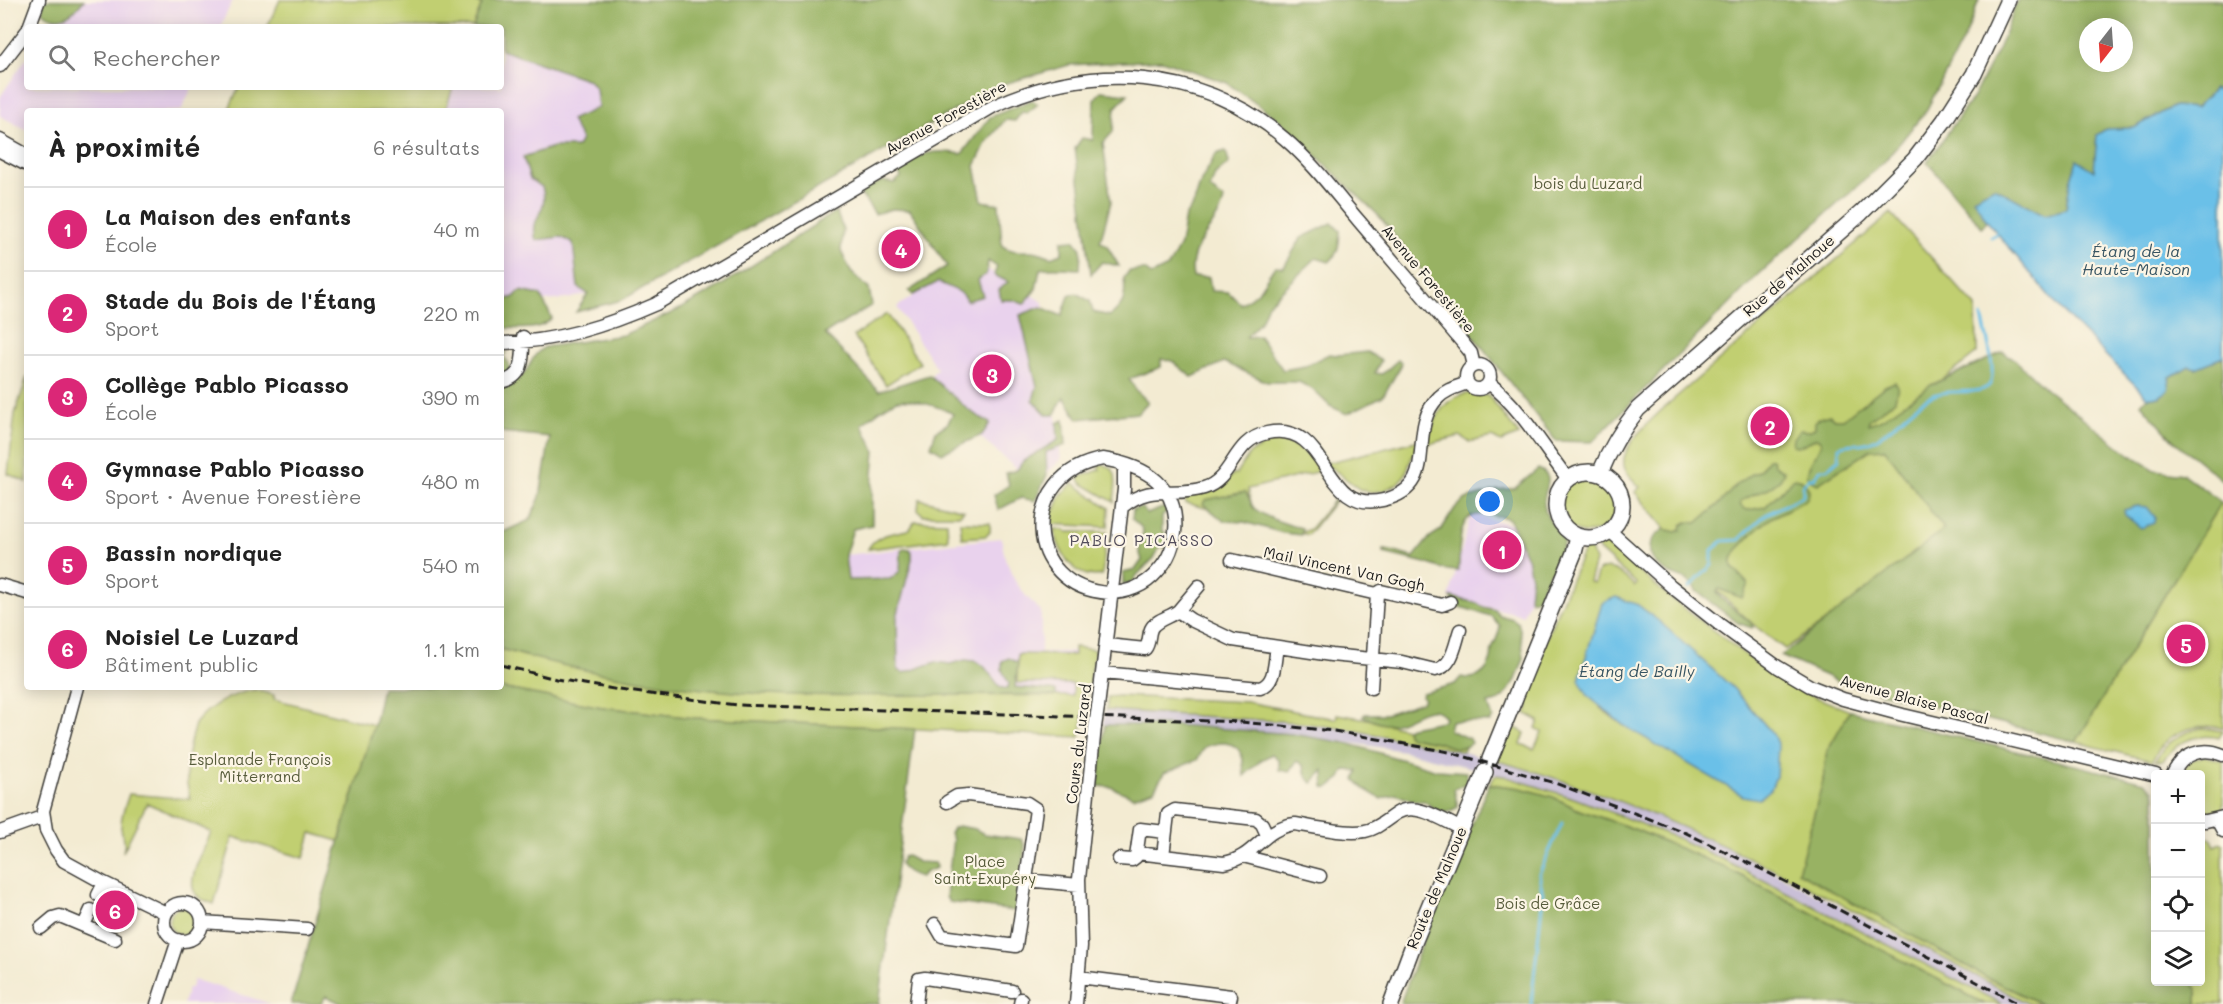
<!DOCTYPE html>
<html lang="fr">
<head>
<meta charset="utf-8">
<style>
  :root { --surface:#fff; --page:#f2f2f2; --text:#222; --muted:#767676; --line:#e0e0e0; --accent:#db2777 }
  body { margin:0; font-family:Mali,sans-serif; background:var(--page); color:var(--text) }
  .controls { position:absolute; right:18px; bottom:18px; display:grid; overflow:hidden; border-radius:6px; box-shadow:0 3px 15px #0003 }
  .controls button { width:54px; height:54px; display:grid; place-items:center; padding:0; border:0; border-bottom:2px solid var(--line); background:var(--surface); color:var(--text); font:30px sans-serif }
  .compass { position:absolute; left:2079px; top:18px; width:54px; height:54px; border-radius:50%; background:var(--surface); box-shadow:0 3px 15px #0003; rotate:197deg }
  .you { position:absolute; left:1490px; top:502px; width:21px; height:21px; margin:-15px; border:4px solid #fff; border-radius:50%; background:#1a73e8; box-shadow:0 0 0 9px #1a73e833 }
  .badge { display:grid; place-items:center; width:39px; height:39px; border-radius:50%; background:var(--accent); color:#fff; font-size:20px; font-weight:700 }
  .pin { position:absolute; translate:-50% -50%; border:3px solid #fff; box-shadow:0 2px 6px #0006 }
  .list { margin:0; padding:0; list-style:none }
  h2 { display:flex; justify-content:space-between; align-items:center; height:78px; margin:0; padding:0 24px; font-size:26px }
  h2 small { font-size:20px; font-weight:400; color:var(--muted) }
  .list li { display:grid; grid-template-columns:39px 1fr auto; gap:18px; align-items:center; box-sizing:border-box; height:84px; padding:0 24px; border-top:2px solid var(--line) }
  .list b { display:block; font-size:22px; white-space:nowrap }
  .list p { margin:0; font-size:20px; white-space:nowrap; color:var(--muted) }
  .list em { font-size:20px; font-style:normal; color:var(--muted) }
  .icon { flex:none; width:33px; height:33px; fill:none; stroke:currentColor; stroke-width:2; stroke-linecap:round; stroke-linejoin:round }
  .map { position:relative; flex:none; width:2223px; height:1004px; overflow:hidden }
  .search { position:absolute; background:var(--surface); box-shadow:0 3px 15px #0003; left:24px; top:24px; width:480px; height:66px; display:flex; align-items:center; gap:15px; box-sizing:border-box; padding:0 21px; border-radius:6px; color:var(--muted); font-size:22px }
  .panel { position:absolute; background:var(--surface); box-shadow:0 3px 15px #0003; left:24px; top:108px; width:480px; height:582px; border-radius:6px }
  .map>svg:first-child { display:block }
</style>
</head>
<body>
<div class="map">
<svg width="2223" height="1004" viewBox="0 0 2223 1004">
  <rect width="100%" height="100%" fill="#fcf5e5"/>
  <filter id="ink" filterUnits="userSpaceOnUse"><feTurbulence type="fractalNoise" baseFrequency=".0167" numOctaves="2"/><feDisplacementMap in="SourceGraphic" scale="12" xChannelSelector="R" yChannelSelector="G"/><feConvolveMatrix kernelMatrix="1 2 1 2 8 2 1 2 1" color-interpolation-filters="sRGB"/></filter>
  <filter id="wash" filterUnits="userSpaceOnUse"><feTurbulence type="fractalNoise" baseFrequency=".008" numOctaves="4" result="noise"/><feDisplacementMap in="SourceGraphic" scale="24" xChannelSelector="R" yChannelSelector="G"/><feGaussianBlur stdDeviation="1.35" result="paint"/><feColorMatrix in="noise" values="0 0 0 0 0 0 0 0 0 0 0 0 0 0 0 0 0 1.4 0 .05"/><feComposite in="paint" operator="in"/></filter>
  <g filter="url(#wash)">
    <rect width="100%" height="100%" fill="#f3ebd2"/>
    <path fill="#e9d2ed" d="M65 0H233L220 27H47Z
      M501 50 623 91 588 294 567 299 501 305V111H445L453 87H501Z
      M27 57V87H192L181 111H27V130L0 116V97Z
      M973 261 1043 302 1061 460 1045 475 1037 487 979 436 929 378 937 369 897 307 932 283Z
      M1471 514 1543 533 1542 568 1523 615 1449 598Z
      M1001 538 1005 558 1015 581 1026 596 1041 611V652H1074L1073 696 877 695 885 579 848 580 845 555Z
      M193 980 205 983 271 1004H183L188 988H191Z"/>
    <path fill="#c9bfd7" d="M1105 710 1234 717 1353 730 1463 752 1549 776 1646 812 1707 838 2030 1004H2002L1736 866 1677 838 1574 798 1504 776 1404 751 1292 734 1174 725 1103 724Z"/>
    <path fill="#c1cf71" stroke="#6e7646" stroke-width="1.5" fill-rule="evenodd" d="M280 0H470L482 4 473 27H267Z
      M239 87H453L445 111H234L229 109Z
      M1891 213 1976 307 1977 353 1898 414 1954 533 1785 649 1755 626 1713 587 1635 492 1640 487C1635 482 1628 476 1625 469 1616 448 1655 417 1668 404Z
      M887 314 920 363 886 385 854 336Z
      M27 377V482L8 474 15 414Z
      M1471 393 1489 396 1519 435 1501 442 1492 437 1469 442 1460 436 1416 447 1405 475 1397 484 1383 491 1371 492 1359 489 1332 468 1248 489 1255 519 1303 532 1310 529 1338 495 1339 496 1308 535 1186 503 1183 496 1216 490 1232 475 1236 474 1250 453 1268 443 1279 441 1292 444 1303 451 1318 465 1428 438C1436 416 1444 396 1471 393Z
      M1098 464C1122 464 1115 486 1114 502L1081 483 1078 477 1100 470Z
      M1558 504a29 29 0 1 1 58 0a29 29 0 1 1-58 0Z
      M1073 483 1109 508 1108 527 1046 524 1048 508 1055 510 1061 495Z
      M919 499H920L964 510 959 515H923L918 510Z
      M2221 502 2223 504V728C2193 722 2166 732 2152 761L2076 742Z
      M915 521 947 522 948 539 868 549C876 533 895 534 910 529Z
      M960 522 990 523V532L986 536 962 538Z
      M1054 529 1065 530 1066 532H1107L1102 575C1074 581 1059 553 1054 529Z
      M1607 543 1620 549 1628 556 1627 561 1673 600 1767 671 1796 689 1850 711 1827 751 1823 781 1986 977 2041 1004H2029C1858 914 1682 810 1494 760L1516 710 1520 714 1514 727 1525 733 1521 744 1534 749 1542 732 1536 728 1539 721 1526 714 1529 706 1519 701 1584 550 1590 546 1595 561 1589 582 1594 583 1598 571C1613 562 1624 577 1635 586L1637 584 1599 550 1597 544ZM1638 605 1733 688 1773 734 1777 762 1776 776 1771 789 1623 725 1600 708Z
      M1074 647 1095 650 1080 737 694 718 602 707 495 687H501V649L525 656 650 681 764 694 1073 696V684L1017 683 1018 654 1074 655Z
      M255 690 274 695V699L374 725 339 841 311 833 304 858 233 837 214 904C207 901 197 899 194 891 187 877 206 847 211 832L147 803 123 852C127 838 122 838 121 828 120 817 126 804 129 794L190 799C183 772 187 751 195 724 208 706 233 693 255 690Z
      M1119 696 1247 702 1336 719 1337 714 1373 720 1406 729 1407 734 1410 737 1437 742 1455 748 1465 747 1463 752 1353 730 1294 722 1106 710 1108 697Z
      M2203 728 2223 731 2219 738C2196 733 2177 742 2163 761H2155C2166 742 2181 731 2203 728Z
      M2204 756 2223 761V810L2208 815H2201L2200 774H2179L2189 761Z
      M1495 775 1504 776 1574 798 1677 838 1736 866 2002 1004H1985L1726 868 1634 829 1579 810 1555 798 1520 788 1489 784Z
      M2201 838H2211L2215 846 2222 843 2223 845V1004H2197V989L2192 982H2200Z
      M169 921a14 14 0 1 1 28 0a14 14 0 1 1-28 0Z"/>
    <path fill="#98b263" stroke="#5a6740" stroke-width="1.5" fill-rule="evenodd" d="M44 0H84C73 15 58 26 42 11Z
      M470 0H1979L1967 32 1926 111 1884 162 1756 277 1592 442 1556 441 1379 216 1279 120 1227 83 1162 60 1069 65 997 86 622 300 576 312 588 294 578 287 573 243 561 237 536 240C529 215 550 213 542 187L530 179 523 157 553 147H577L581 139 571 120C580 115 589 113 598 107L596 89 589 80 501 50V27H473L482 4Z
      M2018 0H2223V93L2214 89 2196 108 2174 106 2134 128 2106 129 2097 135 2094 172 2077 161 2070 183 2066 209 2045 215 1994 187 1974 198 1987 221 1982 227 1927 162 1973 97 1999 47ZM2088 27H2124V63H2088Z
      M1101 91 1128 94 1115 108 1113 132 1103 143 1111 202 1100 242 1106 244 1119 266 1102 262 1091 274 1075 148 1082 138 1093 140 1094 100Z
      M1032 100 1038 104 1027 113 1022 112 1015 121 1005 120 986 143 975 166 982 201 999 204 1002 246C1020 257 1031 245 1050 257L1062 253V241L1074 240 1081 249 1080 269C1066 269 1053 266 1040 269L1036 289 1024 304 1013 300H1001L999 290 1008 282 994 275 997 267 988 261 986 274 978 280 983 296 967 301 960 292 938 282 913 295 909 291 947 266 910 210 892 209 875 214 859 192 882 181 894 183 901 177 895 166C922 153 933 149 962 154L990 117Z
      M1226 151 1229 163 1215 175 1210 189 1224 199C1221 224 1186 244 1193 277H1209L1211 291 1228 292 1241 304 1258 292 1275 266 1284 267 1301 238 1332 223 1340 231C1339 243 1339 254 1329 262L1316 258 1268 304 1261 321 1246 337 1259 336 1283 370 1305 366 1329 354 1338 355 1367 352 1381 360 1375 373 1382 374 1398 360 1402 364 1383 396 1347 414 1330 406 1312 389 1299 382H1267L1224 362 1192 377 1172 361 1161 359V367L1129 379 1137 391 1148 402 1138 413 1078 419 1064 397 1054 415H1047L1033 400 1037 386 1020 315 1041 307 1062 316 1069 296 1076 293 1090 301 1093 312 1110 316C1125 304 1126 297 1124 278L1129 271 1145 270 1151 275 1168 267 1180 245 1185 216 1194 203 1201 181 1216 154Z
      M836 211 843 229 841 251 851 272 869 289 872 305 825 334 879 391 929 375 971 412 990 423 982 435 942 453 931 446 936 431 947 424 953 414C944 408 908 397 898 400 885 404 873 416 862 424L875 451 872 486V525L853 529 845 555 848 580 890 579 900 571 901 551 904 548 910 549 912 552V559L897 617 898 670 904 673 936 662 950 664 965 660 974 661 983 665 1000 687 1007 689 1009 684 1002 670V661L1009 658 1018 663 1015 687 1051 690 1056 691V696C959 693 862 698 765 694 680 690 582 673 501 649V533L530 520 540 497 550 437 501 432V388L510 384 501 387V349H504L506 353 503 356 508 362 512 375 520 378C530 369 532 353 545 347L623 335 678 310 722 285Z
      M520 291 540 295 552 318C541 332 517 328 501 328V301L514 297Z
      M2003 352 2012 357 2046 389 2125 451 2155 470 2183 474 2221 502 2076 742 1840 682 1781 656 1944 529 1885 449 1870 450 1818 484 1813 482 1807 475C1808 462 1819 454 1821 442L1817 438 1798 447 1792 445 1793 438 1800 430 1808 431 1815 428V422L1820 418 1830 415 1835 419H1843L1885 386 1895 382 1898 386 1895 400 1869 420V424L1882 419 1931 385Z
      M2223 357V481L2173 440 2141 404 2147 397H2160L2168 389 2170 377 2189 366 2196 368Z
      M1064 420 1066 445 1046 452 1047 475 1035 501 1021 498 998 510 994 495 1009 485 1006 473 1017 470 1023 461 1058 440 1057 423Z
      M1768 459H1772L1774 465 1784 471C1779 490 1755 491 1740 502L1741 506 1747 510 1765 507 1794 478 1802 480C1808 487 1812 492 1806 500L1771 518 1753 533 1737 550 1732 559V567L1748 584 1742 598 1719 589 1717 592 1721 598 1751 623 1753 627 1752 628 1738 623 1696 591C1692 579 1680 578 1669 573 1647 561 1642 544 1664 529L1676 532 1681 530 1682 525 1687 522 1697 523 1721 502 1736 485 1751 474 1759 471Z
      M1538 469C1557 476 1543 490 1544 503 1545 520 1558 528 1564 542L1558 560 1561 563 1560 568 1550 572 1537 598 1531 600 1529 598 1531 577 1527 558 1510 520 1507 518C1470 511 1462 511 1459 552 1459 559 1460 564 1458 571L1446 570 1425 563 1383 553V550C1396 550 1402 556 1414 557L1430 537 1441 530 1455 508 1466 499 1498 490 1515 488Z
      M1245 492C1251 497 1249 504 1255 509 1267 518 1287 525 1302 528L1301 535 1283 533 1244 522 1224 521 1203 504 1205 500Z
      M1165 507 1167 511 1162 517V531L1170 535 1167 548 1160 547 1154 558 1137 575 1133 582 1123 584V573L1135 570 1142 560 1139 550 1143 532 1142 528 1132 519 1133 509 1142 508 1147 514Z
      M1451 597 1477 603 1483 607 1495 610 1499 615 1513 619 1518 623 1520 629 1524 658 1516 680 1504 697 1497 702 1488 704 1493 718 1490 722 1451 721 1449 730 1470 739 1471 743 1465 747 1455 748 1437 742 1410 737 1407 734 1406 729 1410 727 1442 721 1445 717C1430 698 1410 722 1392 724 1382 726 1372 720 1363 716L1365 714H1386L1422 702 1424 698 1421 696 1422 693 1455 684 1461 677C1476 681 1487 673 1491 659 1492 656 1491 653 1492 649 1495 641 1499 635 1500 626L1491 616 1453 605Z
      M382 687H495L602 707 694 718 915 729 879 1004H342L326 996 321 1004H291L374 725Z
      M1850 711 2145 782 2154 790 2155 795 2156 982H2192L2197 989V1004H2041L1986 977 1798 872 1823 781 1827 751Z
      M1105 725H1174L1292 734 1346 743 1437 770 1467 772V783L1454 789 1458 807 1446 813 1436 810 1424 801H1412L1396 794 1381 799 1364 789 1355 779 1358 771 1345 770 1341 778 1328 788 1324 787V770L1312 783 1306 776 1304 766 1297 761 1289 772 1279 770V760L1272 754 1261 760 1244 776C1243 770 1244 762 1242 756 1236 739 1218 742 1205 747L1197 760 1164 773 1154 790 1133 797 1111 787 1098 786Z
      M1489 784 1520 788 1553 797 1579 810 1634 829 1726 868 1985 1004H1400L1422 943Z
      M958 826 975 829 984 834 1021 839 1025 846 1017 909 1014 911 949 902 946 897 953 839 950 834 953 828Z
      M907 856 918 862 935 863 936 868 926 872 920 877C913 875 904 872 900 864L903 857Z"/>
    <path fill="#6bc0e8" stroke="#446e82" stroke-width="1.5" d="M2214 89 2223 93V357L2196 368 2189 366 2170 377 2168 390 2159 397H2147L2061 310 1987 221 1973 198 1994 187 2045 215 2066 209 2070 183 2077 160 2094 171 2097 135 2106 129 2134 128 2174 106 2196 108Z
      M2137 506 2147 507 2155 517 2154 523 2141 528 2125 515 2124 510Z
      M1616 597 1638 605 1660 622 1733 688 1773 734 1778 746 1777 762 1776 776 1771 789 1759 799 1743 796 1623 725 1588 696 1579 680 1602 603Z"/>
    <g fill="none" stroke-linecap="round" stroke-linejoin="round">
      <path stroke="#6bc0e8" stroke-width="3" d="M1991 237 1999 232
        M1689 588 1712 565V550L1723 541 1739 540 1765 515 1803 496V485L1809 478H1814L1821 469H1827L1839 459V447C1850 442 1862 447 1874 440 1896 428 1913 402 1937 394 1951 389 1983 396 1990 384 1997 371 1985 331 1982 316
        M1531 1004 1543 895 1539 874 1562 823"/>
    </g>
  </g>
  <g filter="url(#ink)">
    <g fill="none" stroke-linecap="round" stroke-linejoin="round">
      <g stroke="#3c3b37" stroke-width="15">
        <path id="minor" d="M29 27 39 0
          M0 66 27 31
          M0 140 27 155
          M0 151 27 165
          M501 343C556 342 606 326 656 304L994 106C1090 62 1202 67 1285 139 1313 163 1335 193 1359 221 1393 261 1428 302 1462 342L1471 353 1474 366
          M1466 377a12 12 0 1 1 24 0a12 12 0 1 1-24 0Z
          M501 382C525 377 523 357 523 337
          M1489 383C1521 408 1543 447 1568 479
          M1103 459C1121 462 1144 469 1157 481 1183 505 1180 548 1157 572 1145 586 1127 593 1109 593 1022 588 1018 473 1103 459Z
          M1122 507C1153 482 1172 498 1204 488 1234 479 1232 440 1267 433 1332 420 1320 515 1383 500 1444 486 1404 430 1439 397 1447 389 1457 387 1467 383
          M1610 531 1671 586 1719 624 1778 667 1810 686 1843 699 1903 715 2156 775
          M1232 560 1377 594 1381 591 1442 605 1450 602
          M0 585 27 593
          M1178 611 1199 586
          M1107 645 1145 649C1150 643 1148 636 1151 629 1155 620 1170 617 1178 611L1191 620 1233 640 1331 655 1402 662 1435 670C1453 667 1455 644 1460 630
          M1103 673 1260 688C1276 683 1274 662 1277 647
          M77 687 43 811 46 830 56 850 64 861 104 883 166 913
          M1371 688 1377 594
          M1098 707 1124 489V468L1119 462
          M2173 774C2182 754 2202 746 2223 755
          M947 802 957 796 968 795 1027 803 1036 809 1026 880
          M2217 820 2223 831
          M2200 821H2206L2223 817
          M0 832 42 817
          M1137 853 1224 863C1255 858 1262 828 1295 824 1313 827 1348 835 1365 831 1377 829 1386 820 1397 813 1416 801 1444 821 1462 829
          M1163 856 1168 814 1175 810 1256 819 1262 824 1267 835
          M1243 856 1320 876
          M1119 859 1132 860 1136 857 1140 829 1165 832
          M98 895 104 883
          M164 922a19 19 0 1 1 38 0a19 19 0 1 1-38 0Z
          M202 922 307 929
          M935 924 942 936 1016 946 1026 880 1079 885
          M84 925 91 910
          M41 928 53 918 60 916 115 939
          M1079 977 1231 996 1229 1004
          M157 1004 178 940
          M916 1004 919 979 925 978 1012 991
          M1020 1004 1021 999
          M1076 1004 1081 946 1079 879 1095 727"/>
      </g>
      <g stroke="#3c3b37" stroke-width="18">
        <path id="major" d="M1556 505a33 33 0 1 1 66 0a33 33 0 1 1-66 0Z
          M1600 473C1610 449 1622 429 1638 409L1861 213 1915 159 1944 121 1974 74 2008 0
          M1490 759 1574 553 1578 537
          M1391 1004 1413 945 1485 772"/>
      </g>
      <use href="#minor" stroke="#fff" stroke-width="12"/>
      <use href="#major" stroke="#fff" stroke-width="15"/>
      <path stroke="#1c1c1c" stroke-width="3" stroke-dasharray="9 4.5" stroke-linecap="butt" d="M501 665 556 679 619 690 737 705 1241 722 1334 731 1449 752 1555 783 1684 832 1763 870 2019 1004"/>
      <g stroke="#3c3b37" stroke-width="15" stroke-linecap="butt">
        <path id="minor-bridge" d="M1095 727 1098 707"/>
      </g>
      <use href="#minor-bridge" stroke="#fff" stroke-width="12"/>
    </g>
  </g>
  <g text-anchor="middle" stroke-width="4.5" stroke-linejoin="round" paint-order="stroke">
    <g font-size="15" fill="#1c1c1c" stroke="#fcf5e5">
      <text transform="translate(946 118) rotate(-29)" y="5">Avenue Forestière</text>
      <text transform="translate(1789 276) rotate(-41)" y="5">Rue de Malnoue</text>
      <text transform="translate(1428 279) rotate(50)" y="5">Avenue Forestière</text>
      <text transform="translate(1344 569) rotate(12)" y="5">Mail Vincent Van Gogh</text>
      <text transform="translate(1914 700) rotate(15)" y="5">Avenue Blaise Pascal</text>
      <text transform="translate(1079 744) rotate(-83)" y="5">Cours du Luzard</text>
      <text transform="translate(1437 888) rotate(-67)" y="5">Route de Malnoue</text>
    </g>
    <g font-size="15" fill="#565b3a" stroke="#fcf5e5">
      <text x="1588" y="189">bois du Luzard</text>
      <text x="260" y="765">Esplanade François<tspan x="260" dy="17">Mitterrand</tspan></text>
      <text x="985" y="867">Place<tspan x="985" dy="17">Saint-Exupéry</tspan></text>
      <text x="1548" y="909">Bois de Grâce</text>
    </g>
    <g font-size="16" font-style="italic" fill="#385563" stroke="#fcf5e5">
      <text x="2136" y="257">Étang de la<tspan x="2136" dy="18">Haute-Maison</tspan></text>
      <text x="1637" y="677">Étang de Bailly</text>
    </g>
    <g font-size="16" letter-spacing="1.5" fill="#544e5c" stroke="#fcf5e5">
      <text x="1142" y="546">PABLO PICASSO</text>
    </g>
  </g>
</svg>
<div class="controls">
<button>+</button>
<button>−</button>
<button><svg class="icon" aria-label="locate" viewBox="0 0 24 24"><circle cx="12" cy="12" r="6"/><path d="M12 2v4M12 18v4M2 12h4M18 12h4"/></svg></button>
<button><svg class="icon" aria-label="layers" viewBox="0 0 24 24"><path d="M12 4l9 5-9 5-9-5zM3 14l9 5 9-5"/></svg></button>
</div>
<svg class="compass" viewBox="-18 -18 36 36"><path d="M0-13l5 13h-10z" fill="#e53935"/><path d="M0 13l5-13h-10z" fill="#767676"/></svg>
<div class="you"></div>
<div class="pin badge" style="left:1502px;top:550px">1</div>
<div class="pin badge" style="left:1770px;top:426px">2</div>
<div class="pin badge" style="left:992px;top:374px">3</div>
<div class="pin badge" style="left:901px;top:249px">4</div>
<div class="pin badge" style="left:2186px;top:644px">5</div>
<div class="pin badge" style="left:115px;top:910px">6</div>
<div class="search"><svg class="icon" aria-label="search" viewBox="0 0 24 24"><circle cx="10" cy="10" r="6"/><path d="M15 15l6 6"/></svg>Rechercher</div>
<section class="panel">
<h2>À proximité<small>6 résultats</small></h2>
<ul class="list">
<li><span class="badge">1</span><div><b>La Maison des enfants</b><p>École</p></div><em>40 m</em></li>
<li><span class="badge">2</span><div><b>Stade du Bois de l'Étang</b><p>Sport</p></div><em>220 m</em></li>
<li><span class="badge">3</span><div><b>Collège Pablo Picasso</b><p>École</p></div><em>390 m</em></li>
<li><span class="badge">4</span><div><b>Gymnase Pablo Picasso</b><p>Sport · Avenue Forestière</p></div><em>480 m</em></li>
<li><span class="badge">5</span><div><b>Bassin nordique</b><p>Sport</p></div><em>540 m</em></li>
<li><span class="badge">6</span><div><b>Noisiel Le Luzard</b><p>Bâtiment public</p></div><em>1.1 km</em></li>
</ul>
</section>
</div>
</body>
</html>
